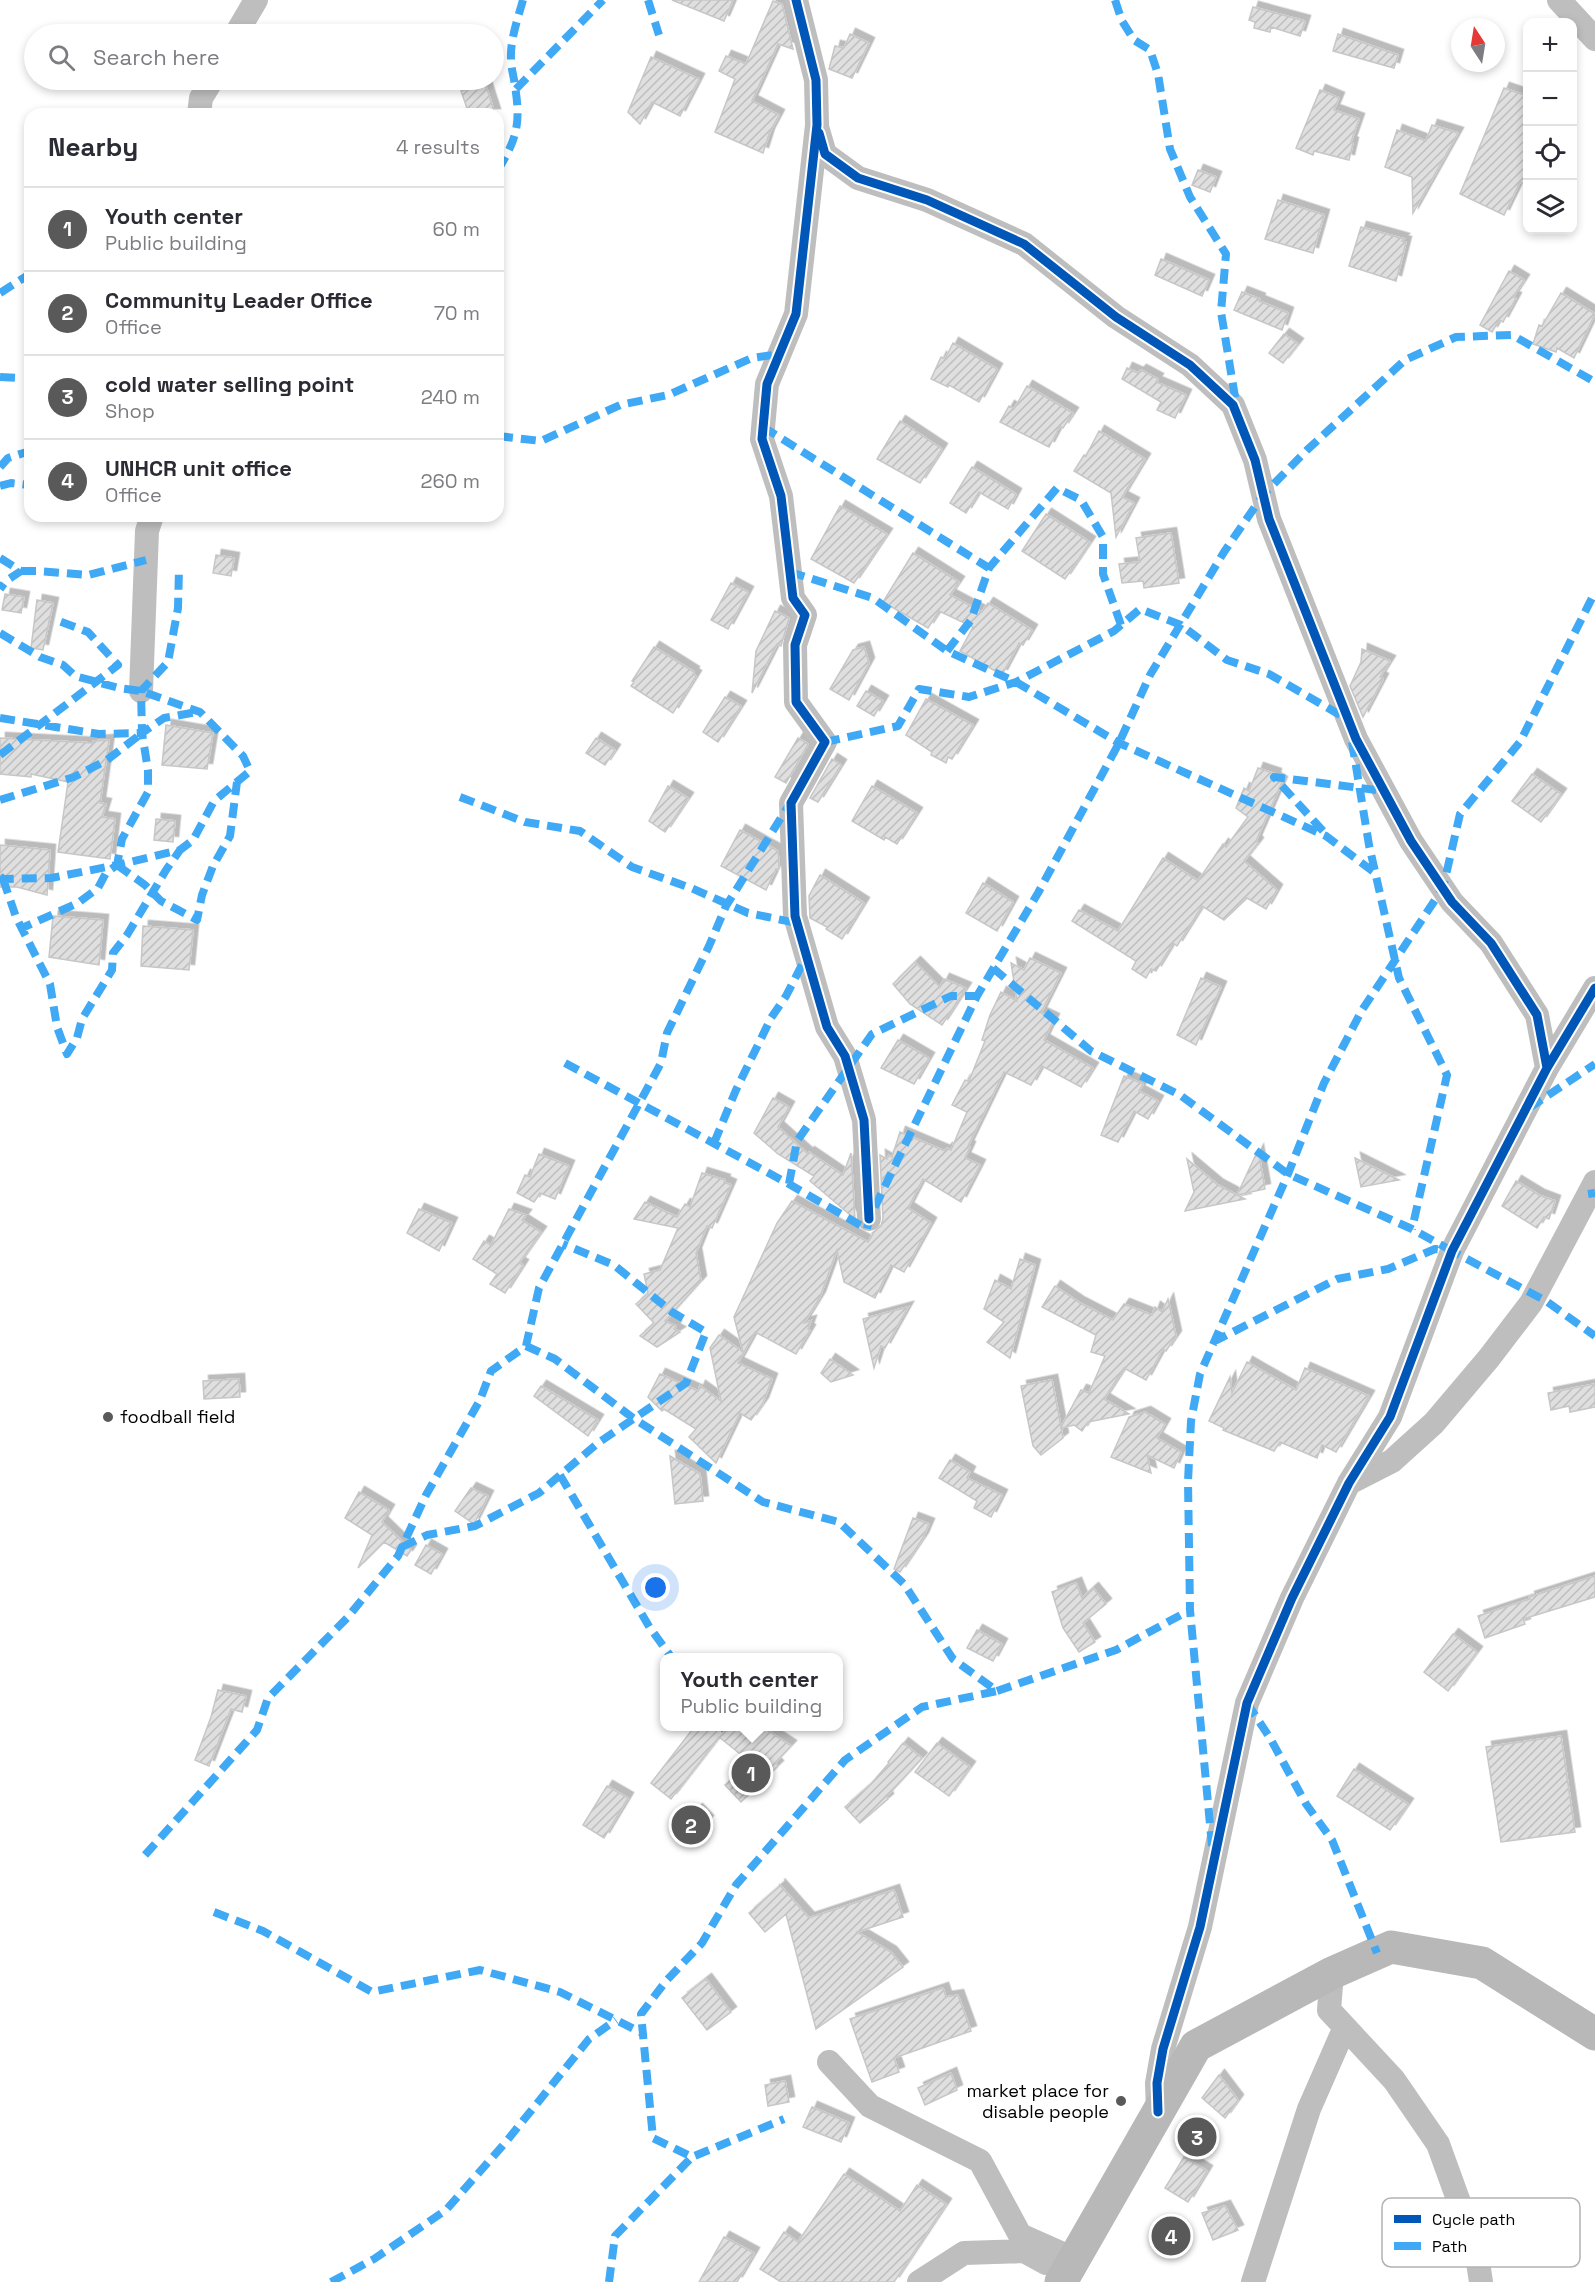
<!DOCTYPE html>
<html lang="en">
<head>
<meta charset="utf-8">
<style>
  :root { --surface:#fff; --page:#f2f2f3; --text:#2b2b33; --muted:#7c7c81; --line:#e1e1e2; --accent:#595959 }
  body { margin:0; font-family:"Space Grotesk",sans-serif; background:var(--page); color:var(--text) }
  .controls { position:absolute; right:18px; top:18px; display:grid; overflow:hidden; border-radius:12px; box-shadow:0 3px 9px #0003 }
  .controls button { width:54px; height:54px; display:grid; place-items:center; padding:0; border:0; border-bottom:2px solid var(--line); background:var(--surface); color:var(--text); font:30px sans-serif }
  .compass { position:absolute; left:1451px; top:18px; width:54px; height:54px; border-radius:50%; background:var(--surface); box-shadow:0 3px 9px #0003; rotate:348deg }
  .you { position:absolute; left:656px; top:1588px; width:21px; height:21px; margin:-15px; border:4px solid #fff; border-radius:50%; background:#1a73e8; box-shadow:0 0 0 9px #1a73e833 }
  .badge { display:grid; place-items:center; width:39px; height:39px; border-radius:50%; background:var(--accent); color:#fff; font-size:20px; font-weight:700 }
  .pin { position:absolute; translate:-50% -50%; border:3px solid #fff; box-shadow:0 2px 6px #0006 }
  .popup { position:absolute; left:660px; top:1653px; width:183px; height:78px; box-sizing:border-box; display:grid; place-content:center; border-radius:12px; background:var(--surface); filter:drop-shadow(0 2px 4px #0005); font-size:20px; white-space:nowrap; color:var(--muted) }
  .popup b { font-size:22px; color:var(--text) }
  .popup::after { content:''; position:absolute; left:50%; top:100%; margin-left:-12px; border:12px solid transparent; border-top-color:var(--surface) }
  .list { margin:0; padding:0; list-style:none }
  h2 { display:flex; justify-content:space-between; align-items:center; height:78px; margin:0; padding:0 24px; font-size:26px }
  h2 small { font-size:20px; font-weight:400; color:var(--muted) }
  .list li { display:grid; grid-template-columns:39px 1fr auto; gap:18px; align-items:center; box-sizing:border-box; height:84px; padding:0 24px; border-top:2px solid var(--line) }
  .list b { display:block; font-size:22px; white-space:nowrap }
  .list p { margin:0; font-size:20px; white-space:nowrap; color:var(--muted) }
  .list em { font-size:20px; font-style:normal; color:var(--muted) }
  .icon { flex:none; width:33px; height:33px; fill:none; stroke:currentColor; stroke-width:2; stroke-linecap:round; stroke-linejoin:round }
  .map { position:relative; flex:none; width:1595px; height:2282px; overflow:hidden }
  .search { position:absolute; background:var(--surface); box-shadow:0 3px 9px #0003; left:24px; top:24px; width:480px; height:66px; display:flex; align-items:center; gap:15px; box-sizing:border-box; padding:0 21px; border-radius:33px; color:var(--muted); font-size:22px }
  .panel { position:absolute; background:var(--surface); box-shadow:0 3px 9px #0003; left:24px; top:108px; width:480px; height:414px; border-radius:18px }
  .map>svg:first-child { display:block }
</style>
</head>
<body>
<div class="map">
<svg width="1595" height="2282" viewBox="0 0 1595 2282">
  <defs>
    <pattern id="building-hatch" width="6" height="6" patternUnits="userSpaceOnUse" patternTransform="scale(1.5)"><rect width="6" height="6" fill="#dfdfdf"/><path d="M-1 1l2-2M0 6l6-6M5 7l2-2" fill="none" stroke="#bebebe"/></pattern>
    <filter id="shadow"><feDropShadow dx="5.5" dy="-5.5" stdDeviation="0" flood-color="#0004"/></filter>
  </defs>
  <rect width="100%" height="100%" fill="#fff"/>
  <path fill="url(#building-hatch)" stroke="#c7c7c7" stroke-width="1.5" filter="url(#shadow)" d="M672 0H733L724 21Z
    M773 1 782 4 793 49 778 44 752 101 779 115 769 134 763 153 715 132 735 79 719 71 726 56 746 64Z
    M1253 7 1305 21 1300 36 1271 27 1270 32 1254 28 1255 22 1249 20Z
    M850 34 869 43 852 78 829 69 835 46 844 48Z
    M1338 34 1398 55 1394 68 1333 51Z
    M651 57 699 79 680 116 652 102 640 124 628 112Z
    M485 83 495 114H469L461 91Z
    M1504 88 1527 96V185L1520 182 1504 215 1460 194Z
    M1320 90 1339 98 1334 110 1359 119 1351 142 1353 143 1349 160 1314 151 1313 155 1296 148Z
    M1432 125 1458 133 1413 213 1412 177 1385 167 1397 130 1426 141Z
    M1198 170 1216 177 1210 192 1192 185Z
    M1278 200 1324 215 1313 253 1265 239Z
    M1361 227 1404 239 1402 241 1406 242 1396 281 1349 266Z
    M1161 259 1209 280 1202 296 1155 275Z
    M1509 271 1524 280 1513 297 1516 298 1503 322 1499 320 1492 332 1480 325Z
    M1242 292 1260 299 1259 301 1288 313 1282 330 1234 310Z
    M1561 293 1595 314 1574 358 1557 348 1556 352 1533 344 1539 325 1542 326Z
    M1284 334 1298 344 1283 363 1269 353Z
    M953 343 997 369 979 402 949 385 948 387 931 379 941 357 945 359Z
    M1127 368 1138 373 1141 370 1158 379 1156 382 1186 395 1175 418 1157 410 1161 402 1122 379Z
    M1027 386 1073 413 1063 428 1060 426 1049 447 1000 422 1009 406 1014 409Z
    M900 421 942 449 920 483 877 459Z
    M1099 431 1145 459 1122 497 1134 503 1116 537 1111 493 1074 471 1084 455 1086 456Z
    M972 467 1016 494 1008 509 979 492 966 513 950 503Z
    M840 506 887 534 854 583 811 559Z
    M1046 514 1090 542 1065 579 1022 551Z
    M1171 533 1179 583 1144 588 1143 581 1122 583 1119 564 1140 562 1136 538Z
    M913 553 959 582 950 595 982 612 988 603 1032 630 1023 645 1019 643 1002 675 960 651 973 627 939 611 928 628 883 602Z
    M216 555 234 558 231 576 213 573Z
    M731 583 748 592 728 629 711 620Z
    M5 594 24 597 21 613 2 610Z
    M37 600 53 603 43 650 31 648Z
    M775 611 789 618 781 646 777 644 752 693 756 651Z
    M654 647 694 672 693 674 696 676 673 713 631 686 634 682 632 681Z
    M864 647 869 663 849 700 830 689 853 650Z
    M1362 649 1390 661 1380 677 1383 679 1363 717 1350 686 1361 662Z
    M866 691 883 701 874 716 857 706Z
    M725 697 741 706 718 742 703 732Z
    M926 699 973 725 952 759 948 757 946 763 931 755 932 752 906 735Z
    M166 725 213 733 207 769 162 765Z
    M0 738 93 743V741L109 740 100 803 106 804 102 817 115 819 110 859 58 852 68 782 31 774V777L0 774Z
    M596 738 615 750 605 765 586 753Z
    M798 738 808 744 786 783 775 777Z
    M832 759 841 765 818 802 810 798Z
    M1258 768 1276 774 1275 778 1282 782 1256 841 1258 843 1244 861 1277 890 1266 909 1247 898 1224 920 1202 906 1177 946 1173 943 1156 971 1151 969 1146 978 1132 969 1136 961 1072 921 1079 910 1118 931 1163 858 1198 881 1223 844 1226 847 1248 817 1236 808 1244 788 1249 791Z
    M1532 774 1561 794 1541 822 1512 801Z
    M668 786 688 798 665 832 649 821Z
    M872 786 917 813 897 844 885 837 884 840 852 821Z
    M156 819 175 821 173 842 154 840Z
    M740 830 778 851 779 868 778 870 776 869 766 890 721 866Z
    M0 845 50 850 47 895 17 887H0Z
    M820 875 864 903 842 939 826 929 827 927 810 918 809 896Z
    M983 883 1013 902 997 931 966 913Z
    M53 916 103 920 99 965 49 957Z
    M143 926 193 930 189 970 141 966Z
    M1030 958 1061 973 1041 1013 1054 1019 1044 1040 1093 1068 1081 1087 1042 1066 1031 1085 1004 1072 968 1146 970 1147 965 1158 980 1165 961 1202 923 1179 908 1208 931 1223 904 1272 891 1265 875 1298 844 1282 837 1250 820 1297 804 1323 811 1321 808 1329 810 1330 796 1354 755 1332 738 1363 772 1379 763 1403 751 1420 740 1413 716 1463 689 1437 696 1429 664 1409 662 1411 648 1397 660 1374 698 1391 700 1386 721 1401 710 1348 719 1335 743 1352 734 1317 777 1223 792 1201 868 1242 873 1234 872 1233 881 1226 883 1219 880 1155 887 1159 889 1155 892 1157 900 1132 945 1151 947 1148 951 1150 967 1112 952 1105 965 1080 969 1081 985 1041 982 1040 990 1015 1001 992 1017 1001 1011 963 1024 970Z
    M915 962 940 987 944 979 966 988 942 1025 910 1004 893 984Z
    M1201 978 1221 987 1196 1045 1177 1035Z
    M898 1040 929 1058 914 1084 881 1068Z
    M1124 1076 1143 1084 1139 1091 1158 1101 1148 1119 1134 1111 1118 1142 1101 1135Z
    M773 1098 789 1107 778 1127 808 1154 809 1152 843 1175 851 1153 855 1219 810 1181 814 1176 778 1154 754 1133Z
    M1258 1150 1265 1189 1237 1195 1245 1199 1185 1211 1194 1192 1187 1159 1218 1185 1237 1195Z
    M539 1154 569 1166 555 1199 540 1193 534 1202 517 1193 525 1175 530 1177Z
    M1355 1158 1399 1180 1361 1187Z
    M702 1173 725 1180 724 1182 731 1185 712 1228 707 1226 696 1253 701 1281 665 1321 676 1326 674 1329 680 1332 657 1347 640 1336 654 1323 636 1304 648 1293 644 1274 660 1270 678 1228 634 1219 645 1202 677 1217 685 1204 690 1207Z
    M1516 1181 1539 1195 1555 1201 1549 1219 1544 1217 1537 1228 1502 1206Z
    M419 1209 452 1223 439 1251 407 1233Z
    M509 1209 526 1215 522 1220 541 1232 519 1263 523 1265 505 1293 490 1284 497 1274 473 1259 484 1241 491 1245Z
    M1020 1259 1035 1265 1010 1358 987 1342 1004 1322 984 1309 995 1280 1011 1289Z
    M1055 1286 1080 1303 1113 1320 1124 1304 1152 1315 1155 1307 1162 1312 1168 1299 1176 1336 1166 1351 1163 1349 1146 1380 1124 1368 1104 1399 1129 1414 1088 1422 1082 1431 1074 1425 1061 1428 1063 1438 1041 1455 1033 1446 1021 1386 1052 1380 1061 1427 1081 1390 1089 1393 1105 1356 1091 1352 1096 1335 1042 1307Z
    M908 1307 885 1348 881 1346 874 1368 863 1319Z
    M830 1359 853 1375 831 1382 821 1373Z
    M1247 1362 1296 1390 1305 1368 1369 1396 1336 1452 1322 1445 1317 1458 1280 1442 1274 1451 1223 1430 1224 1428 1209 1421 1230 1377 1232 1393Z
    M239 1379 240 1397 204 1399 203 1381Z
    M1595 1384V1407L1570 1412 1569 1406 1551 1410 1548 1393Z
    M541 1386 598 1420 588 1436 534 1396Z
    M1145 1412 1165 1424 1157 1438 1181 1452 1174 1468 1147 1455 1151 1473 1111 1457 1129 1417Z
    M670 1456 700 1474 703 1501 675 1504Z
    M950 1460 970 1472 967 1478 1002 1495 991 1517 974 1508 977 1501 939 1478Z
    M471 1488 488 1496 474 1524 455 1511Z
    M359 1492 389 1510 382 1522 411 1550 407 1556 384 1542 358 1568 372 1535 345 1518Z
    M913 1518 929 1524 923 1538 900 1572 894 1569Z
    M426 1545 442 1554 431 1574 415 1565Z
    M1595 1576V1597L1523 1619 1525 1624 1485 1638 1478 1616 1530 1599 1529 1597Z
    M1076 1583 1082 1598 1093 1588 1106 1604 1083 1623 1095 1642 1079 1652 1063 1628 1052 1592Z
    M977 1630 1002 1644 993 1661 967 1648Z
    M1453 1634 1477 1652 1448 1691 1424 1672Z
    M218 1690 246 1696 242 1712 231 1709 209 1766 195 1760 211 1717Z
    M695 1726H761L791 1746 775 1763 778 1766 741 1802 725 1785 750 1762 719 1737 671 1799 651 1783Z
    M1561 1736 1575 1832 1501 1842 1486 1747Z
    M903 1743 922 1758 887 1796 888 1799 860 1823 845 1807 870 1785 889 1763 888 1762Z
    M937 1743 970 1767 949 1796 915 1772Z
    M1354 1769 1408 1804 1390 1830 1337 1796Z
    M607 1786 628 1798 604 1838 583 1825Z
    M697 1809 708 1821 683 1844 672 1832Z
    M779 1884 809 1918 894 1890 903 1917 857 1932 891 1952 903 1967 816 2029 786 1914 765 1932 749 1913 780 1886Z
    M706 1979 731 2012 707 2030 682 1998Z
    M943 1988 946 1997 958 1995 971 2031 894 2058 899 2072 872 2082 850 2019Z
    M951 2073 957 2090 925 2105 918 2088Z
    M1219 2075 1238 2100 1225 2118 1202 2098Z
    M785 2081 789 2102 768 2106 765 2085Z
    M812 2107 849 2123 841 2142 803 2127Z
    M1184 2157 1207 2171 1188 2202 1165 2188Z
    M844 2174 900 2211 917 2185 946 2204 894 2282H781L760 2269 784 2232 798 2242Z
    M1225 2206 1238 2230 1213 2240 1202 2213Z
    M724 2237 754 2253 737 2282H699Z"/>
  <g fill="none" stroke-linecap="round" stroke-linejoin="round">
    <path stroke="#bebebe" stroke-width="24" d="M796 0 816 80 817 125 796 314 767 384 762 439 781 496 793 598 805 615 795 645 796 702 825 742 791 803 795 916 827 1027 845 1056 864 1120 869 1219
      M1559 0 1595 39
      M236 34 256 0
      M199 114 201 98 212 80
      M818 130 825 154 858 178 927 200 1024 244 1116 317 1190 365 1233 405 1255 460 1269 519 1356 739 1411 841 1452 902 1491 943 1537 1015 1547 1068
      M141 691 147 531 152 516
      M1349 1483 1392 1461 1434 1423 1489 1358 1531 1303 1595 1182
      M1332 1973 1329 2010 1394 2080 1438 2144 1476 2249 1481 2282
      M829 2062 870 2106 980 2161 1020 2235 1074 2259
      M1158 2112 1157 2083 1163 2049 1200 1927 1247 1703 1292 1598 1349 1483 1390 1417 1452 1251 1547 1068 1595 988
      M919 2282 964 2253 1024 2251 1046 2263
      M1253 2282 1309 2109 1341 2036 1347 2029"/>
    <path stroke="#b8b8b8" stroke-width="33" d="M1061 2282 1196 2046 1332 1973 1391 1947 1482 1963 1595 2034"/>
    <path stroke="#3fa9f5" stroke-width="8" stroke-dasharray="15 8" stroke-linecap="butt" d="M648 0 659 35
      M1115 0 1122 21 1134 40 1150 50 1158 74 1170 149 1190 197 1226 254 1221 312 1237 409
      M516 89 603 0
      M498 170C517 138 521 124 515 86 514 77 511 68 511 59 510 40 518 18 523 0
      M0 293 30 274
      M0 377 21 378
      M763 427 989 568
      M498 436 541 441 620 405 668 395 752 358 780 354
      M0 467 8 458 30 451
      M0 486 11 483 30 485
      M0 558 21 571 6 581 0 589
      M21 571H37L88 575 146 560
      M790 572 873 598 947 651 1016 682 1119 743 1326 836 1375 873
      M0 633 40 657 63 665 75 676 119 688 141 691 200 712 243 756 250 771 214 801 193 840 180 850 117 865 106 873 98 888 78 903 22 928
      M947 651 971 620 989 568 1057 488 1081 500 1103 537V574L1121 625
      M0 718 99 734 142 733 164 718 197 712
      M825 742 898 726 919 689 969 697 1016 682 1114 631 1140 609 1181 625 1227 660 1269 674 1347 719
      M1352 742 1369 845 1399 978 1447 1075 1412 1229
      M0 755 118 665 88 632 56 620
      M460 797 525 822 580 831 632 867 691 888 748 913 797 923
      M0 800 74 777 107 760 142 733
      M1323 831 1274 777 1384 791
      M117 865 145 885 161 901 197 920 202 895 213 866 230 836 237 782
      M0 876 3 879 51 878 117 865 122 839 148 792V770L142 733 141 691 168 662 178 608 179 569
      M3 879 16 917 50 984 57 1027 67 1054 77 1038 82 1019 112 970 113 953 127 935 166 870 180 850
      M993 968 1091 1051 1180 1095 1288 1174 1412 1229 1452 1251
      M565 1063 789 1184 867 1229 869 1219 977 996 1038 893 1119 743 1150 675 1224 552 1263 495 1307 450 1405 360 1456 337 1512 335 1595 382
      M1529 1108 1595 1064
      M714 1143 736 1090 771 1018 786 996 807 955
      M789 1184 797 1141 872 1034 951 996H977
      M1588 1194 1595 1193
      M1213 1342 1337 1279 1388 1269 1435 1249 1452 1251 1546 1301 1595 1336
      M526 1346 555 1359 633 1418 763 1502 839 1522 904 1584 953 1659 997 1691 922 1707 845 1760 736 1885 702 1943 666 1981 641 2014 653 2138 692 2157 784 2119
      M560 1475 650 1628 672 1658
      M402 1547 427 1535 475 1526 539 1493 598 1443 686 1383 706 1332 672 1312 614 1265 563 1244
      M997 1691 1116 1650 1190 1610
      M1247 1703 1270 1738 1306 1804 1332 1840 1377 1953
      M722 1726 725 1730
      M1212 1846 1190 1610 1188 1481 1191 1421 1200 1374 1288 1174 1324 1083 1362 1010 1443 888 1460 814 1520 742 1595 592
      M145 1855 257 1730 268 1698 347 1618 398 1556 426 1495 480 1400 491 1371 526 1346 539 1288 661 1063 667 1033 709 946 726 906 789 805
      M214 1912 263 1931 372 1992 480 1970 560 1992 642 2033
      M331 2282 374 2259 446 2210 505 2143 589 2039 616 2020
      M609 2282 615 2236 692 2157"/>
    <g stroke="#fff" stroke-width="13">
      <path id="cycleway" d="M796 0 816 80 817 125 796 314 767 384 762 439 781 496 793 598 805 615 795 645 796 702 825 742 791 803 795 916 827 1027 845 1056 864 1120 869 1219
        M819 133 825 154 858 178 927 200 1024 244 1116 317 1190 365 1233 405 1255 460 1269 519 1356 739 1411 841 1452 902 1491 943 1537 1015 1547 1068
        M1158 2112 1157 2083 1163 2049 1200 1927 1247 1703 1292 1598 1349 1483 1390 1417 1452 1251 1547 1068 1595 988"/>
    </g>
    <use href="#cycleway" stroke="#0057b8" stroke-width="9"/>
  </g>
  <g fill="#595959" stroke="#fff" stroke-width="2">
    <circle cx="108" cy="1417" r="6"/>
    <circle cx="1121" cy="2101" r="6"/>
  </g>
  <g text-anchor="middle" stroke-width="4.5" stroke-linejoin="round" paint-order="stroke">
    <g font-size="18" fill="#000" stroke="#fff" text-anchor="start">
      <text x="120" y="1423">foodball field</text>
      <text x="1109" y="2097" text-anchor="end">market place for<tspan x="1109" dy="21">disable people</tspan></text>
    </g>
  </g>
  <rect x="1382" y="2198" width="198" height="69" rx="9" fill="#fff" stroke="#b2b2b2" stroke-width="1.5"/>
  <rect x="1394" y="2215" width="27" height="8" fill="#0057b8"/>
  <rect x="1394" y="2242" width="27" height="8" fill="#3fa9f5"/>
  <g font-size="16" fill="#000">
    <text x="1432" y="2225">Cycle path</text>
    <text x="1432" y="2252">Path</text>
  </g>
</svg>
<div class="controls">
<button>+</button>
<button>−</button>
<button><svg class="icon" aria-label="locate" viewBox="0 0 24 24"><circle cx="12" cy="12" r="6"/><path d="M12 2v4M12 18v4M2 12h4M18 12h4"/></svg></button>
<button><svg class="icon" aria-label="layers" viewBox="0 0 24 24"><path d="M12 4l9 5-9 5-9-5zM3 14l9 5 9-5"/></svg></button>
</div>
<svg class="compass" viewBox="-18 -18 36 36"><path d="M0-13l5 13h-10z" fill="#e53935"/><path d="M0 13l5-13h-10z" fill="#7c7c81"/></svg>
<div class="you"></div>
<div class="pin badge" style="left:751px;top:1773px">1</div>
<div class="popup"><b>Youth center</b>Public building</div>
<div class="pin badge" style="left:691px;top:1825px">2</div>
<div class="pin badge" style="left:1197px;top:2137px">3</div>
<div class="pin badge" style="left:1171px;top:2236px">4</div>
<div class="search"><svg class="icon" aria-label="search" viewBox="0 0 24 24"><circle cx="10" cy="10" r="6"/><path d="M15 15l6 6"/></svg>Search here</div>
<section class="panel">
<h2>Nearby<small>4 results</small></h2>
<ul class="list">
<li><span class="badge">1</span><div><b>Youth center</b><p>Public building</p></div><em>60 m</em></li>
<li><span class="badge">2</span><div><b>Community Leader Office</b><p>Office</p></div><em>70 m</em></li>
<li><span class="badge">3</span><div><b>cold water selling point</b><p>Shop</p></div><em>240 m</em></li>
<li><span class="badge">4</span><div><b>UNHCR unit office</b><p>Office</p></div><em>260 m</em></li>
</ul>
</section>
</div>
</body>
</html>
